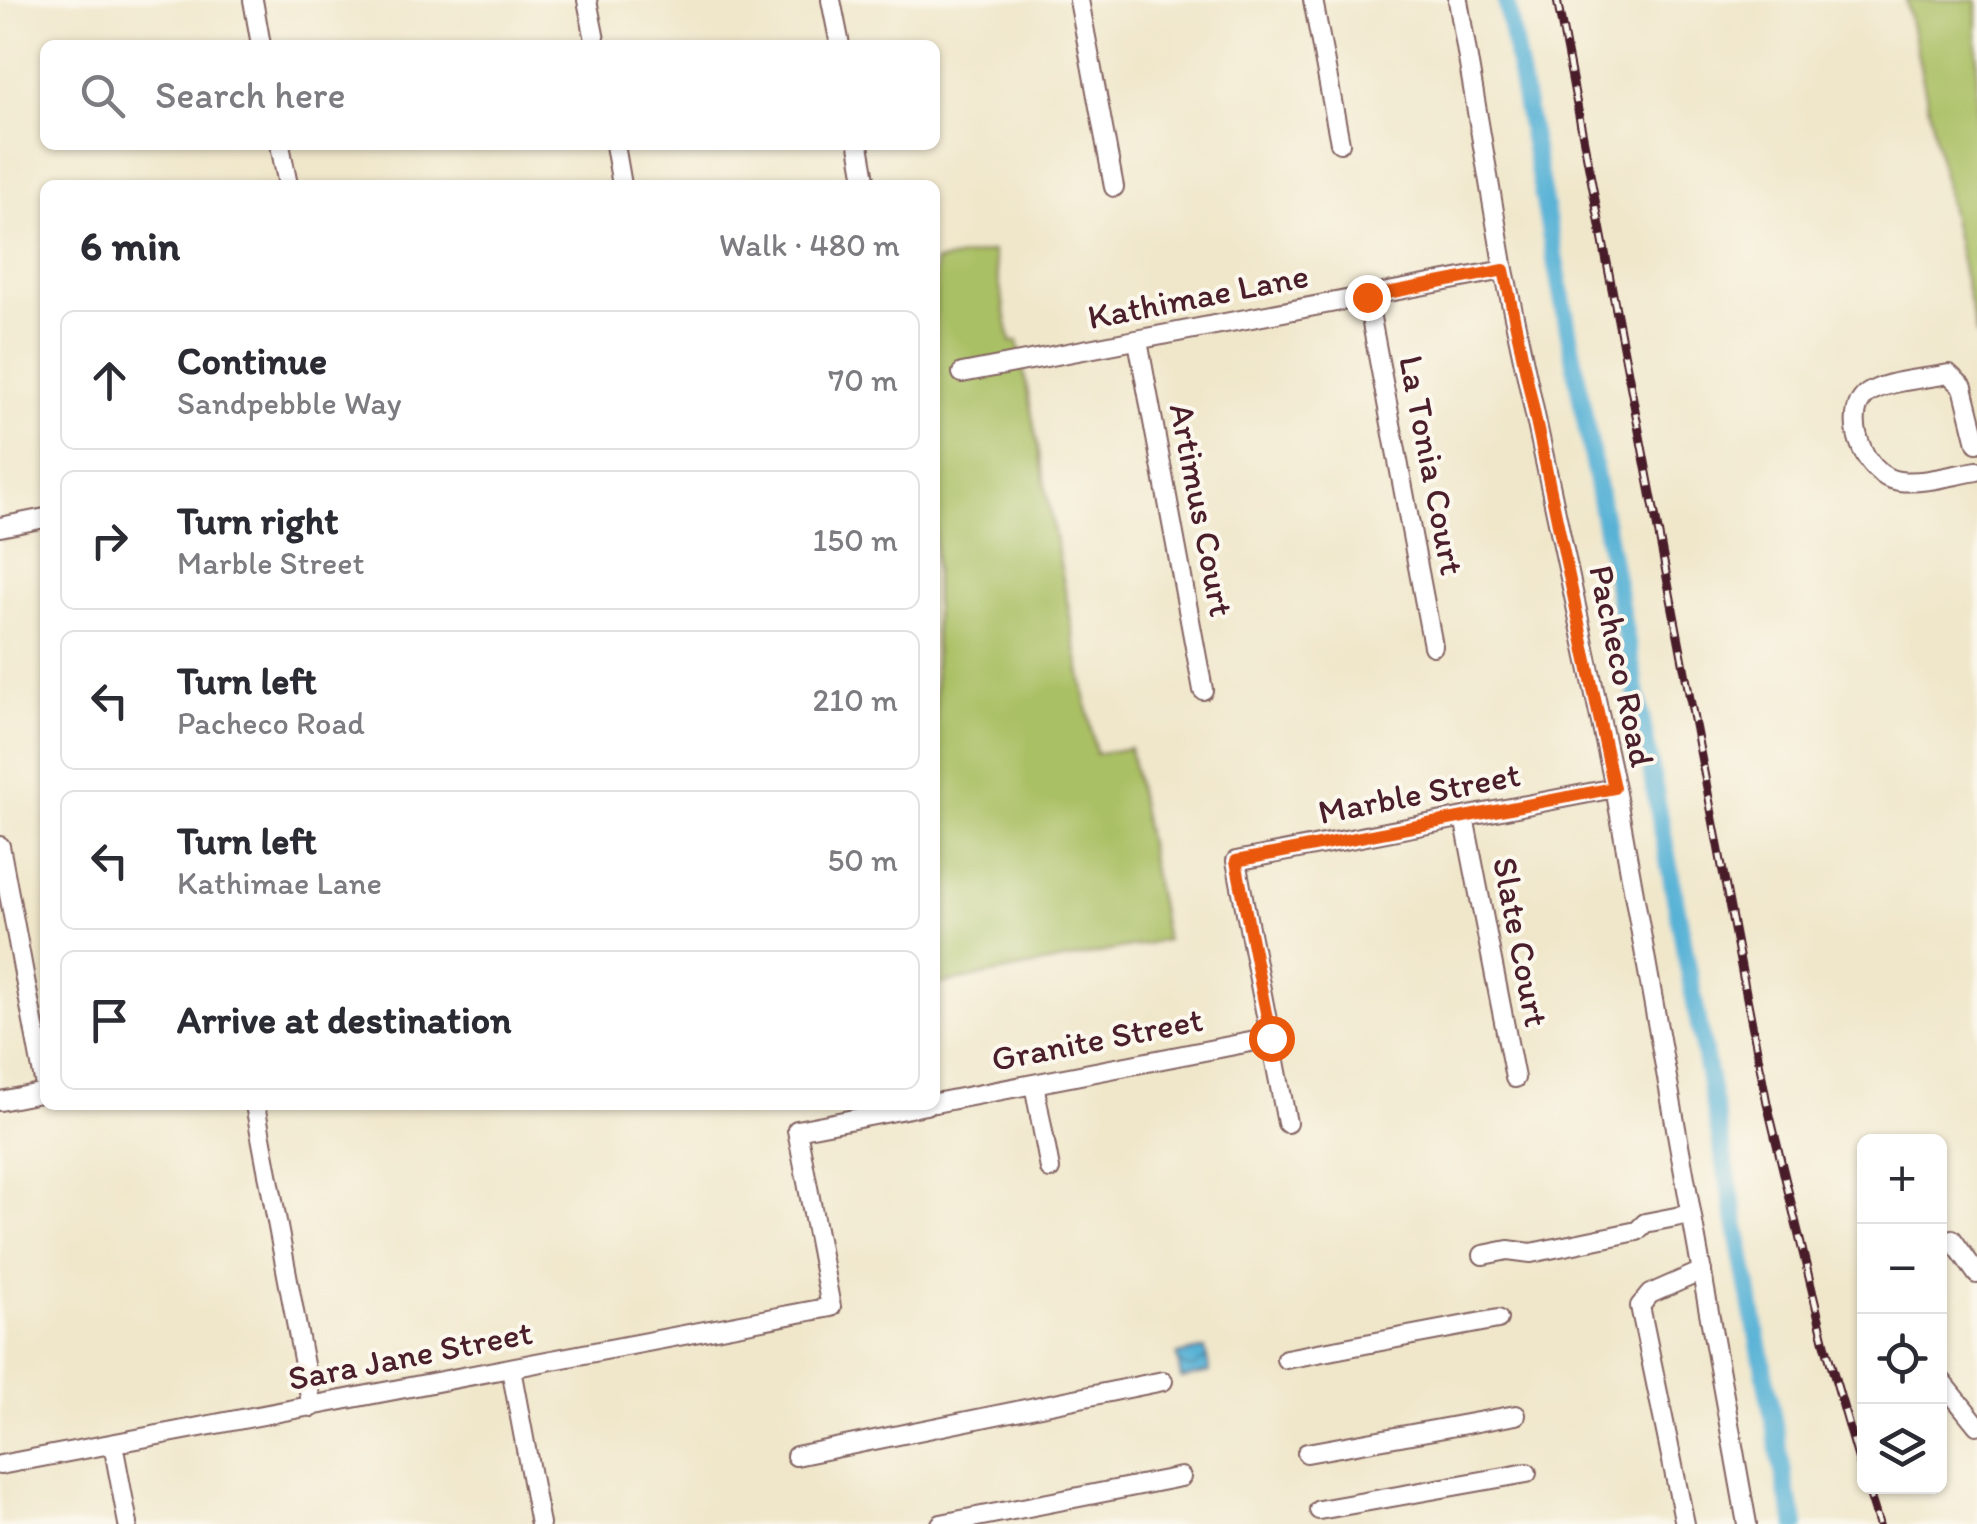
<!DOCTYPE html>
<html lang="en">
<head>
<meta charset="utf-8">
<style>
  :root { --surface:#fff; --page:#f2f2f3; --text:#2b2b33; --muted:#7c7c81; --line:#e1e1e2 }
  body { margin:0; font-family:Itim,sans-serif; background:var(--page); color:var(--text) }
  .controls { position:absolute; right:30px; bottom:30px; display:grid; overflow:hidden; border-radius:15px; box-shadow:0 2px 8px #0004 }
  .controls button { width:90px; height:90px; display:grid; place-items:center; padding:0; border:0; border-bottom:2px solid var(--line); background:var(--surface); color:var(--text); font:50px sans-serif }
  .stop { position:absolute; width:30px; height:30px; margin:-22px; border:8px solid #ea580c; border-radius:50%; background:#fff }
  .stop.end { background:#ea580c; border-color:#fff; box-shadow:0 2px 10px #0008 }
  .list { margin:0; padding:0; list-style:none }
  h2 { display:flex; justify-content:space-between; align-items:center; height:130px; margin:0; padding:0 40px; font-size:42px }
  h2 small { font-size:32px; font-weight:400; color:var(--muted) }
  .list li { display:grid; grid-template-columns:65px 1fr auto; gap:30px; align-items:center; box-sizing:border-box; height:140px; margin:0 20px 20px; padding:0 20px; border:2px solid var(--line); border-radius:15px }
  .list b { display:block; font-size:38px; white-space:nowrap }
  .list p { margin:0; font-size:32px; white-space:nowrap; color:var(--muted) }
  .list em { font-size:32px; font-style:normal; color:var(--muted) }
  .icon { flex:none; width:55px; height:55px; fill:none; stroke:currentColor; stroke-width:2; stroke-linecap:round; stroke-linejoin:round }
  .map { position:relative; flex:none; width:1977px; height:1524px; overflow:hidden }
  .search { position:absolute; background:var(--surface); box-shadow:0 2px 8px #0004; left:40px; top:40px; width:900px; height:110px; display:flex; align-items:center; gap:25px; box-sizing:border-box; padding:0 35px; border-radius:15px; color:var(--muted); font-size:38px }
  .panel { position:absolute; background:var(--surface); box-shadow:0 2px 8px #0004; left:40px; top:180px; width:900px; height:930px; border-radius:15px }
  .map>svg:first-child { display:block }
</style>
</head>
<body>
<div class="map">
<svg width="1977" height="1524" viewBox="0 0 1977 1524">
  <defs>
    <pattern id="water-waves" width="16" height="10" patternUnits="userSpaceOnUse" patternTransform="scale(2.5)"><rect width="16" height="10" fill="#59b2d6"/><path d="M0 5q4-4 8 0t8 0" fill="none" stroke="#4c90ae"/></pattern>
  </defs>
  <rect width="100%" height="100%" fill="#fbf7ec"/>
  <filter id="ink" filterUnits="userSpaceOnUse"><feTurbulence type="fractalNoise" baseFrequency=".01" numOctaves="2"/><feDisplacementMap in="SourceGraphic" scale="20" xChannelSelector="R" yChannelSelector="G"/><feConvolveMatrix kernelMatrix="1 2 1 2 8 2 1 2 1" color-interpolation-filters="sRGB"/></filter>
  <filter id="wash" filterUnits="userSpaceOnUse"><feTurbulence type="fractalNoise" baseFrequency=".0048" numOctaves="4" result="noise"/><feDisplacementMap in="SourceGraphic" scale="40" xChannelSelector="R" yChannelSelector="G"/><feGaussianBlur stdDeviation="2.25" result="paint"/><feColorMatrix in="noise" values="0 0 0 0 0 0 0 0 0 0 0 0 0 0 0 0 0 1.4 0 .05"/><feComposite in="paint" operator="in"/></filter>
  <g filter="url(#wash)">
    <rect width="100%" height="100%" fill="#f0e7cb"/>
    <path fill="#aac065" stroke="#7a7048" stroke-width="2.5" d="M1906 0H1977V337Z
      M993 251 1011 342 1018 341 1096 754 1130 748 1166 940 935 985V262Z"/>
    <path fill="url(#water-waves)" stroke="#526880" stroke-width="2.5" d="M1205 1349 1210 1372 1181 1378 1177 1355Z"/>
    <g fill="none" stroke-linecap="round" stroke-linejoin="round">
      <path stroke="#59b2d6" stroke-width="18" d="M1506 0 1787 1493 1796 1524"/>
    </g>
  </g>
  <g filter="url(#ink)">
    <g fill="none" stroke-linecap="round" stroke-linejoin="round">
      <g stroke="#846563" stroke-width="22">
        <path id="minor" d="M253 0 261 45
          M587 0 596 45
          M831 0 840 45
          M1079 0 1114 187
          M1313 0 1340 143
          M1458 0 1504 270 1615 788 1747 1524
          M280 145 288 185
          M615 145 622 185
          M859 145 866 185
          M1367 297 1433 646
          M1138 341 1203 690
          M962 373 1504 270
          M1977 443 1963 387 1949 374C1925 379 1893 380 1872 391 1838 407 1862 477 1899 481 1924 484 1952 475 1977 471
          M0 527 45 518
          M1464 817 1515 1078
          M0 846 45 1086
          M1034 1084 1050 1169
          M0 1101 45 1092
          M935 1103 1271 1038
          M255 1105 312 1407
          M1287 1123 1236 861 1615 788
          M1940 1243 1952 1239 1977 1274
          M1483 1255 1508 1250 1531 1253 1637 1231 1645 1223 1691 1214
          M1286 1359 1498 1319
          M511 1369 540 1524
          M1940 1379 1977 1425
          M113 1444 128 1524
          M1307 1453 1516 1415
          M796 1456 1163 1381
          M0 1465 831 1307 797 1130 926 1105
          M1319 1510 1527 1473
          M941 1524 1181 1477
          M1685 1524 1640 1306 1650 1294 1702 1271"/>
      </g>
      <use href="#minor" stroke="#fff" stroke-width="18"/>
      <g stroke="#4a1f2b" stroke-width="9">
        <path id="rail" d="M1557 0 1767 1103 1825 1344 1864 1478
          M1867 1486 1879 1524"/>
      </g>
      <use href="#rail" stroke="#fbf7ec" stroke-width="5" stroke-dasharray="15" stroke-linecap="butt"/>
    </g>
  </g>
  <g fill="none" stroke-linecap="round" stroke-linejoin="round" filter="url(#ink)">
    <path stroke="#ea580c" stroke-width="12" d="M1271 1038 1236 861 1614 788 1504 270 1367 297"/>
  </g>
  <g text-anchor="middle" stroke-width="8" stroke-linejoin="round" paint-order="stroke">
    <g font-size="35" fill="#4a1f2b" stroke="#fbf7ec">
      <text transform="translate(1198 296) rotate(-11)" y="12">Kathimae Lane</text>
      <text transform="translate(1432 465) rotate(79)" y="12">La Tonia Court</text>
      <text transform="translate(1202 510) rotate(79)" y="12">Artimus Court</text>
      <text transform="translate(1622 666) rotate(78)" y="12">Pacheco Road</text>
      <text transform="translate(1419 793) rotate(-11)" y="12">Marble Street</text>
      <text transform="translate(1521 942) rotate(79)" y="12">Slate Court</text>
      <text transform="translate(1097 1039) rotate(-11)" y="12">Granite Street</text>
      <text transform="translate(410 1355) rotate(-11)" y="12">Sara Jane Street</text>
    </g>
  </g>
</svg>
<div class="controls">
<button>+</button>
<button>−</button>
<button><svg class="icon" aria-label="locate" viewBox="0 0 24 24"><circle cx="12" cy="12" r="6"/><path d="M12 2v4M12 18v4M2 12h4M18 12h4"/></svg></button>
<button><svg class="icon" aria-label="layers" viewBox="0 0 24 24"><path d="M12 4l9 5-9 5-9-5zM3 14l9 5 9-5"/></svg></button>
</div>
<div class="stop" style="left:1271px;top:1038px"></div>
<div class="stop end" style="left:1367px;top:297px"></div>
<div class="search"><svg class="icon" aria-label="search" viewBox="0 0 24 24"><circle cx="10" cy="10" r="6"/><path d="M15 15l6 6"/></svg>Search here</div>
<section class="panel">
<h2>6 min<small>Walk · 480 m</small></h2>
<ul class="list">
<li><svg class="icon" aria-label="ahead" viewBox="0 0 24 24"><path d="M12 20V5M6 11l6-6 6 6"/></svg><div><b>Continue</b><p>Sandpebble Way</p></div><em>70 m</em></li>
<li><svg class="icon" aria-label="right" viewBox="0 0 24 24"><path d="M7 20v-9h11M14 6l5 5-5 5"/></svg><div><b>Turn right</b><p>Marble Street</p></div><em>150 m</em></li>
<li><svg class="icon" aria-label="left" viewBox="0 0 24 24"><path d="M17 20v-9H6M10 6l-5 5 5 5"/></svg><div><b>Turn left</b><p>Pacheco Road</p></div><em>210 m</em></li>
<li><svg class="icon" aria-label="left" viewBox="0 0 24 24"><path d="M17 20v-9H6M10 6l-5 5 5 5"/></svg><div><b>Turn left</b><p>Kathimae Lane</p></div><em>50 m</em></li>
<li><svg class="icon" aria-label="arrive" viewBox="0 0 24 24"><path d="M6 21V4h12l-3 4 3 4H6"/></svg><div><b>Arrive at destination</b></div></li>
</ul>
</section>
</div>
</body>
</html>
